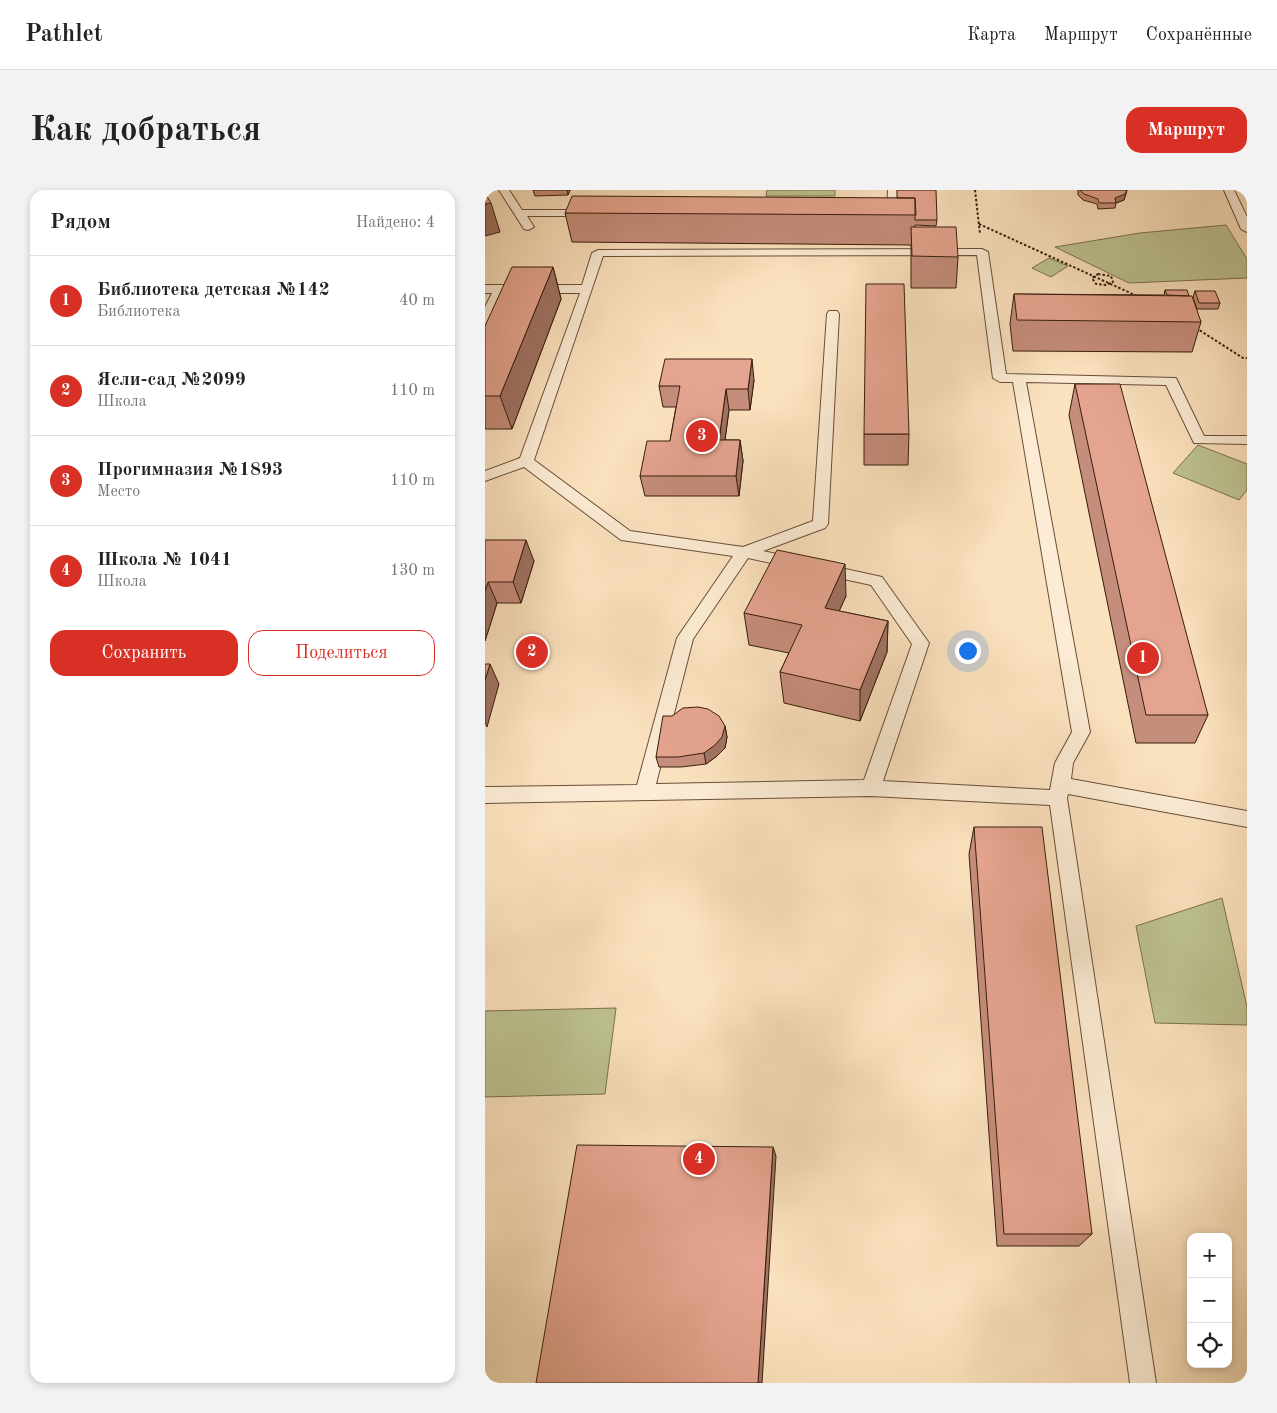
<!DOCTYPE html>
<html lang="ru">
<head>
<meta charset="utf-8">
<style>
  :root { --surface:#fff; --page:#f2f2f2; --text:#222; --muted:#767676; --line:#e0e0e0; --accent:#d93025 }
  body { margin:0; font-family:"Old Standard TT",serif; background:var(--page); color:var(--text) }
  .controls { position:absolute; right:15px; bottom:15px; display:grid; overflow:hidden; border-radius:10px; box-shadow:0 2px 8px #0003 }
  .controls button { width:45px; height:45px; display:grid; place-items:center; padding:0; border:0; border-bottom:1px solid var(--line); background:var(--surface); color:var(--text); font:25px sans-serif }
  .you { position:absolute; left:482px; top:460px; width:18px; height:18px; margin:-12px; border:4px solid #fff; border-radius:50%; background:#1a73e8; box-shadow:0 0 0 8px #1a73e833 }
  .badge { display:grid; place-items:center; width:32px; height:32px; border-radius:50%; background:var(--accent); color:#fff; font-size:16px; font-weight:700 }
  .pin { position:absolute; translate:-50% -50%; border:2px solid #fff; box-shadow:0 1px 5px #0006 }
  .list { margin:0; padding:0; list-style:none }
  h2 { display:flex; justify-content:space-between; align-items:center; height:65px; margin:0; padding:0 20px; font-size:21px }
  h2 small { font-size:16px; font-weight:400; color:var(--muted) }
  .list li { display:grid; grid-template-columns:32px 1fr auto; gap:15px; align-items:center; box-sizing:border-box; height:90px; padding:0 20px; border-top:1px solid var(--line) }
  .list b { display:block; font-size:19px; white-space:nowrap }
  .list p { margin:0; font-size:16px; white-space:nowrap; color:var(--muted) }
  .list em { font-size:16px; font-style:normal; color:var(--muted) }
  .actions { display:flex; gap:10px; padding:15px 20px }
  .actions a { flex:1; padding:11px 0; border:1px solid var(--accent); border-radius:15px; text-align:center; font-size:18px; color:var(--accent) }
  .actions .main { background:var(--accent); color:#fff }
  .icon { flex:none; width:28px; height:28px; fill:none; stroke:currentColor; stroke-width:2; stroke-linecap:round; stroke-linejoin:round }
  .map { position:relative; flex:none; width:762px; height:1193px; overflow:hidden; border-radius:15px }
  header { display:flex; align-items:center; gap:30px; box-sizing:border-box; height:70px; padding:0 25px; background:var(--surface); border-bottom:1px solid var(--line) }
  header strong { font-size:24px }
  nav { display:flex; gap:28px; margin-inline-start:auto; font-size:18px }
  .intro { display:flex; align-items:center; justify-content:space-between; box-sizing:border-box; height:120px; padding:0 30px }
  h1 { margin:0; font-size:35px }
  .button { padding:12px 22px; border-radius:15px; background:var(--accent); color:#fff; font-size:18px; font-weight:700 }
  main { display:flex; gap:30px; padding:0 30px }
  aside { flex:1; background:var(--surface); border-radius:15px; box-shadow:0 2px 8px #0003 }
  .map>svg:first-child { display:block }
</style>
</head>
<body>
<header>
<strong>Pathlet</strong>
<nav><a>Карта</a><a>Маршрут</a><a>Сохранённые</a></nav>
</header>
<div class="intro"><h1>Как добраться</h1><a class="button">Маршрут</a></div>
<main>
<aside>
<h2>Рядом<small>Найдено: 4</small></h2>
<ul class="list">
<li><span class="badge">1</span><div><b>Библиотека детская №142</b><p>Библиотека</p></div><em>40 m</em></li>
<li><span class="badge">2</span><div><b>Ясли-сад №2099</b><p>Школа</p></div><em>110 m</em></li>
<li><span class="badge">3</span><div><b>Прогимназия №1893</b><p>Место</p></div><em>110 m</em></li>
<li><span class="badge">4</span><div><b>Школа № 1041</b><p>Школа</p></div><em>130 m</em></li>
</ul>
<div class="actions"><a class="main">Сохранить</a><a>Поделиться</a></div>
</aside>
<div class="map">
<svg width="762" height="1193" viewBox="0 0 762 1193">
  <rect width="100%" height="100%" fill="#fbe2be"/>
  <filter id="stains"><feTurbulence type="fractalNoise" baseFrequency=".004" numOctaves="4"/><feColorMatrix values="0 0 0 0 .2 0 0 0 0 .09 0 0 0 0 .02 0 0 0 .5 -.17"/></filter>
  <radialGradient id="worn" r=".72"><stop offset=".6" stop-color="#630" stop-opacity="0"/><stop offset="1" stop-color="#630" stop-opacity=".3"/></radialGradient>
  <path fill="#bec392" stroke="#7b704f" d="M282 0H350V6H281Z
    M741 35 762 69V88L644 93 570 57 655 43Z
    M564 68 583 76 566 87 547 78Z
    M713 255 762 274V300L754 310 688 283Z
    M737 708 762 817V835L670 833 651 736Z
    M131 818 120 904 0 907V821Z"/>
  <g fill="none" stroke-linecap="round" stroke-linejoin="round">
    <g stroke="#694e38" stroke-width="2">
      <path id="lane" d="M14 0H24L37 20H106L112 23 106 26H42L49 37 43 40 39 39Z
        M403 0H413L412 27 399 28 393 25 395 23 402 22Z
        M739 0H749L762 27V42L756 39Z
        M497 59 503 62 521 184 691 188 719 246H762V254L709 253 681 195 541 192 605 542 588 573 586 589 762 621V637L583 604 582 608 671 1193H645L565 615 386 606 0 613V597L152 595 192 448 248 366 136 350 39 277 0 291V281L35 268 95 103H19L6 130 0 134V117L7 103H0V95H97L107 63 113 60ZM492 65 508 188 515 192H528L587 542 570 573 565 600 398 591 444 453 397 387 278 361 340 338 343 334 354 124 352 121H344L342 124 328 331 258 357 145 341 49 270 118 66ZM263 368 386 395 427 454 379 590 171 594 208 449Z"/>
    </g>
    <path stroke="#381d0c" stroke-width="2" stroke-dasharray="2.5 2" stroke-linecap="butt" d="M490 0 495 44
      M494 34 652 106
      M613 84 626 86 628 92 621 95 611 94 607 88Z
      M711 138 758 168H762"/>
    <use href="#lane" fill="#fcecd5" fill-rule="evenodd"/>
  </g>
  <path fill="#c58d7b" stroke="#381d0c" d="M48 0H85L83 5 50 6Z
    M593 0H642L639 10 631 13 630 18 613 19 612 14 598 10 593 5Z
    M412 8 452 30 451 36 430 35V37L473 67 471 98H426V55L87 52 80 23Z
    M68 77 76 109 27 239H0V136Z
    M680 100 704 106 716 132 707 162 528 161 525 134 529 104 679 105Z
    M710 101 735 113 733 119H712L708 107Z
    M269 190 265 220H244L240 250H255L258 271 254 306H160L155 286 185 251 191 217H178L174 196Z
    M590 194 723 525 710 553H651L584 225Z
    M379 244H424L423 275H379Z
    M0 350 49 371 36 413H12L0 451Z
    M361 406 354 421 403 431 402 462 375 531 299 513 295 482 304 463 264 455 259 423Z
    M240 536 242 547 240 558 232 566 221 574 196 577H174L171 567Z
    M489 637 607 1044 594 1056H512L484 664Z"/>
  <path fill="#a07364" stroke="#381d0c" d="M82 0H85L83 5Z
    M642 0 639 10 631 13 630 8Z
    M6 13 15 42 0 46V14Z
    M68 77 76 109 27 239 15 206Z
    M267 169 269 190 265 220 263 199Z
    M241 199 244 220 237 271 234 250Z
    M255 250 258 271 254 306 251 286Z
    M41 350 49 371 36 413 28 392Z
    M360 374 361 406 341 450 340 418Z
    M3 392 12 413 0 451V401Z
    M403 431 402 462 375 531V500Z
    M5 474 14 494 2 537 0 533V490Z
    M240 536 242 547 240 558 232 566 221 574 219 563Z
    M288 957 291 966 277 1193H273Z"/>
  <path fill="#e5a48f" stroke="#381d0c" d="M412 0H451L452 30H430V8H412Z
    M595 0H642L640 4 630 8 631 13H614L613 9 599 4Z
    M0 3 6 13 0 14Z
    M87 6 430 8 431 25 80 23Z
    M426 37H471L473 67 427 66Z
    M27 77H68L15 206H0V136Z
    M381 94H419L424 244H379Z
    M680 100H702L704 106 682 105Z
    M710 101H730L735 113H714Z
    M529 104 707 106 716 132 532 130Z
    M180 169H267L263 199H241L234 250H255L251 286H155L162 251H185L195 196H174Z
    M590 194H635L723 525H661Z
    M0 350H41L28 392H3L0 401Z
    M292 360 360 374 340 418 403 431 375 500 295 482 317 435 259 423Z
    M0 474H5L0 490Z
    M213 517 223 519 234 526 240 536 237 547 230 555 219 563 193 567H171L178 526H187L198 518Z
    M489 637H557L607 1044H519Z
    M92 955 288 957 273 1193H51Z"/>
  <rect width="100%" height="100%" filter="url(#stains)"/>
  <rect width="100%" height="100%" fill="url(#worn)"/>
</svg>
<div class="controls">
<button>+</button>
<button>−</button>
<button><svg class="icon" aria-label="locate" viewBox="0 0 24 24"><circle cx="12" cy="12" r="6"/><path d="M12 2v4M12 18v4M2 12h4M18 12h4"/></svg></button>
</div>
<div class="you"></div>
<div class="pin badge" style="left:658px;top:468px">1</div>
<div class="pin badge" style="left:47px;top:462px">2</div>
<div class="pin badge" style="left:217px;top:246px">3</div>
<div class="pin badge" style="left:214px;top:969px">4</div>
</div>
</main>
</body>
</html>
